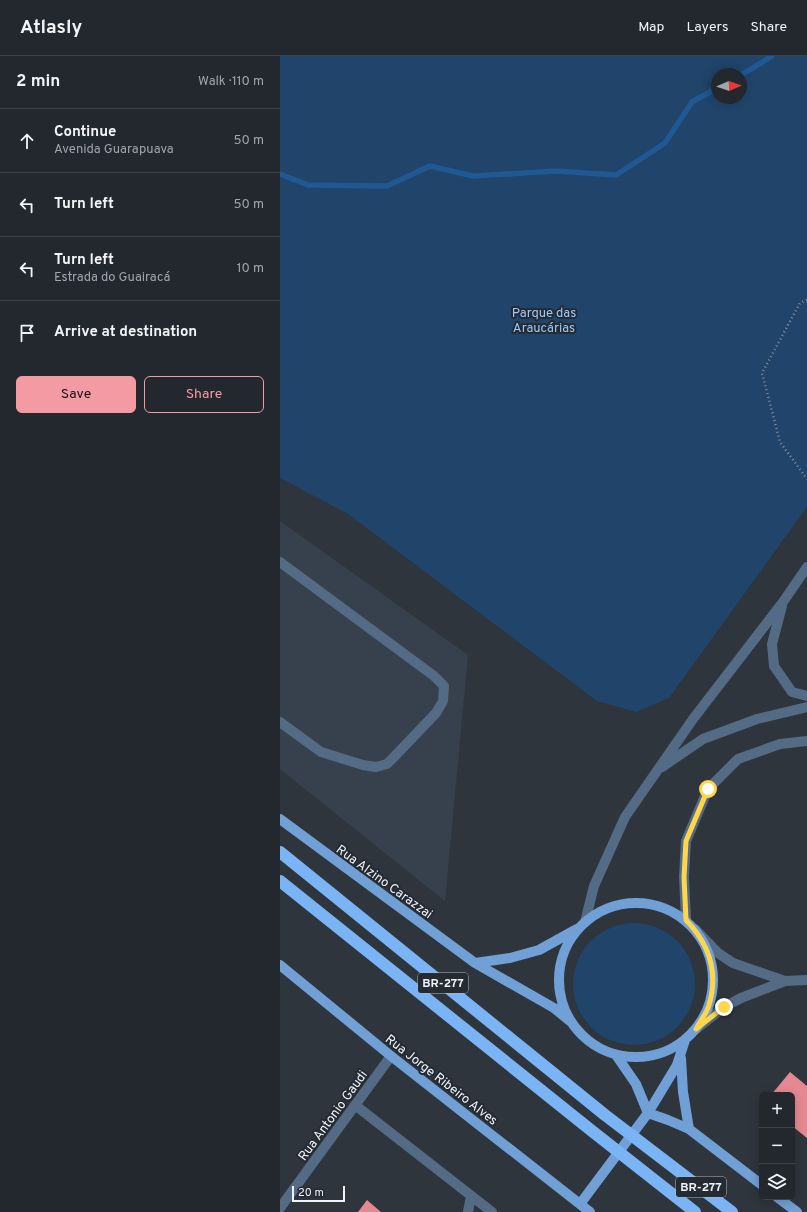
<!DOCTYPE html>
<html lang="en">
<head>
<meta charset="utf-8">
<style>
  :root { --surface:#22282e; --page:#2a3036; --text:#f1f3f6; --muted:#a2a6aa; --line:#3f444a; --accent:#f49aa3 }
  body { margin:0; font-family:Overpass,sans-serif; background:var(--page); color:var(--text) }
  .controls { position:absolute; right:12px; bottom:12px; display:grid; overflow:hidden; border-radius:6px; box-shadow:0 2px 10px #0003 }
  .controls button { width:36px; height:36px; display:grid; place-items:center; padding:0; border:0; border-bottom:1px solid var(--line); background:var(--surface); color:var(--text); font:20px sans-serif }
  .compass { position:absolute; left:431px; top:12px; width:36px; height:36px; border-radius:50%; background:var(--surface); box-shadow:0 2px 10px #0003; rotate:88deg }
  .scale { position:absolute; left:12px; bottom:10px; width:53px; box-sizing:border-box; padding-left:4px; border:2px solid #eff3f8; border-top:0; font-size:11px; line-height:14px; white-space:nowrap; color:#eff3f8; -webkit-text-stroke:3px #242b32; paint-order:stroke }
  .stop { position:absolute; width:12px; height:12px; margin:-9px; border:3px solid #ffd54a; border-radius:50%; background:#fff }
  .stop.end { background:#ffd54a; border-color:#fff; box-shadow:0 1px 4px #0008 }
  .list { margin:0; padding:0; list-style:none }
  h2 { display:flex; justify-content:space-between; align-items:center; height:52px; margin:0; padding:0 16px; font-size:17px }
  h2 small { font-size:13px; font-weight:400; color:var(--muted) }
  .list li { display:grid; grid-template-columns:26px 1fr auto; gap:12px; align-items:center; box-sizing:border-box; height:64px; padding:0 16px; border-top:1px solid var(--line) }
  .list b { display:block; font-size:15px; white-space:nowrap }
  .list p { margin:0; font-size:13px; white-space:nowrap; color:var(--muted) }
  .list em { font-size:13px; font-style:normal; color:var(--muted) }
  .actions { display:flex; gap:8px; padding:12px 16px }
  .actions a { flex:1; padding:9px 0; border:1px solid var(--accent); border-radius:6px; text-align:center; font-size:14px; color:var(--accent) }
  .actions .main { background:var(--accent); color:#111 }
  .icon { flex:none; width:22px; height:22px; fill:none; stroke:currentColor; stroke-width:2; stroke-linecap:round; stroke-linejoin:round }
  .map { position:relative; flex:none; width:527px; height:1156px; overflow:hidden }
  header { display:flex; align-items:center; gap:24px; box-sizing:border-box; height:56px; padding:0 20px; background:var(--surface); border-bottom:1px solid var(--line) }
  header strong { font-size:19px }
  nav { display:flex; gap:22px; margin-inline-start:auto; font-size:14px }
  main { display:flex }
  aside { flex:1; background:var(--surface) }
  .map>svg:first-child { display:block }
</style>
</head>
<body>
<header>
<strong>Atlasly</strong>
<nav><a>Map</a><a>Layers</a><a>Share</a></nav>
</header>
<main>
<aside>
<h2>2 min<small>Walk · 110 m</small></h2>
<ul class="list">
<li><svg class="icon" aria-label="ahead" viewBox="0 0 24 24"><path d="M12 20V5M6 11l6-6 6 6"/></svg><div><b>Continue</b><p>Avenida Guarapuava</p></div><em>50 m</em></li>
<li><svg class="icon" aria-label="left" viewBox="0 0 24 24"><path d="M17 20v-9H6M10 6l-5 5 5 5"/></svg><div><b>Turn left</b></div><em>50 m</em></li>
<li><svg class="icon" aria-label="left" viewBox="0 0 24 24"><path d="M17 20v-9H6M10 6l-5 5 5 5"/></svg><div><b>Turn left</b><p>Estrada do Guairacá</p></div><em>10 m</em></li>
<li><svg class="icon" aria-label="arrive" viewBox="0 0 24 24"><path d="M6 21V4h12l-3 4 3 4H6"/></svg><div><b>Arrive at destination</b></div></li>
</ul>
<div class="actions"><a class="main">Save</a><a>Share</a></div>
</aside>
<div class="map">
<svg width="527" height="1156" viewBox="0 0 527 1156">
  <rect width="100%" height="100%" fill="#2e353d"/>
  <path fill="#36414d" d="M0 465 188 599 165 845 0 713Z"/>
  <path fill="#20446a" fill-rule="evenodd" d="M0 0H527V451L389 642 356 656 317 645 68 458 0 422ZM437 18H461V42H437Z
    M293 928a61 61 0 1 1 122 0a61 61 0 1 1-122 0Z"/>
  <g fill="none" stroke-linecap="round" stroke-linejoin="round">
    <path stroke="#1f5892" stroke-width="5.5" d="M461 19 492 0
      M0 118 28 129 107 130 150 110 193 120 276 115 336 119 385 87 412 46 437 32"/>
  </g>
  <path fill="#e48992" d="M510 1016 527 1030V1082L512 1070V1039H491Z
    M87 1144 101 1156H78Z"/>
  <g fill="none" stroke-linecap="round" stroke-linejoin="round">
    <path stroke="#898f96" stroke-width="2.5" stroke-dasharray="1 3" stroke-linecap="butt" d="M527 244 520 247 482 317 500 386 527 423"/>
    <path stroke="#546b85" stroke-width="10" d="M0 506 154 620 164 630 163 645 156 657 114 701 107 708 96 711 83 709 41 696 0 666
      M502 550 492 588 494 610 512 636 527 640
      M382 711 423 683 477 663 527 651
      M406 864 404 821 406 785 428 733 458 703 500 688 527 685
      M305 866 314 830 345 761 413 663 503 546 527 511
      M415 873 438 897 453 907 505 925
      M416 973 444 951 461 942 505 925 527 924
      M75 1049 212 1156
      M0 1152 111 1000
      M188 1156 191 1140"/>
    <path stroke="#70a0d6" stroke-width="10" d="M0 763 195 907 274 952 290 965
      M279 924a77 77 0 1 1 154 0a77 77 0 1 1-154 0Z
      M195 907 230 902 259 894 297 873
      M0 909 111 1000 310 1156
      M336 999 356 1028 368 1057
      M401 1002 403 1036 409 1073
      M368 1057 388 1064 409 1073 482 1129
      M497 1141 517 1156
      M300 1148 368 1057 397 1009 405 984"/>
    <path stroke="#7bb4f5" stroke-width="12" d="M0 796 325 1059 452 1156
      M0 825 312 1075 415 1156"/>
  </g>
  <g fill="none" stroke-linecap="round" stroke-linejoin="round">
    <path stroke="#ffd54a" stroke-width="5" d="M428 733 406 785 404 821 406 864C429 888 439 916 429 949 427 957 420 965 416 973L444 951"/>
  </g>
  <g text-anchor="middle" stroke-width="4" stroke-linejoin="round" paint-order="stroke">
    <g fill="#242b32" stroke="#b2b7bd" stroke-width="1">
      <rect x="138" y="917" width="50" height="20" rx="3"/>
      <rect x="396" y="1121" width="50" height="20" rx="3"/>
    </g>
    <g font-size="12" font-weight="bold" fill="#eff3f8">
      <text x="163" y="931">BR-277</text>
      <text x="421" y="1135">BR-277</text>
    </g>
    <g font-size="13" fill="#9dc9fb" stroke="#242b32">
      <text x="264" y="261">Parque das<tspan x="264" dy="15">Araucárias</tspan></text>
    </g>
    <g font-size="13" fill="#eff3f8" stroke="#242b32">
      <text transform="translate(105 825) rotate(36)" y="5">Rua Alzino Carazzai</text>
      <text transform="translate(162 1023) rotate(38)" y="5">Rua Jorge Ribeiro Alves</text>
      <text transform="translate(52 1059) rotate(-54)" y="5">Rua Antonio Gaudi</text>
    </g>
  </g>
</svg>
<div class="controls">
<button>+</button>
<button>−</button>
<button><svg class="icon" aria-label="layers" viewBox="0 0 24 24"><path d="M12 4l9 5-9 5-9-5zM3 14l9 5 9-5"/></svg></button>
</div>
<svg class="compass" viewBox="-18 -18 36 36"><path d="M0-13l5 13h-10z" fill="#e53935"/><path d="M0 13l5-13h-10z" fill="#a2a6aa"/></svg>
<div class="scale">20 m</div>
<div class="stop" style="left:428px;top:733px"></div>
<div class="stop end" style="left:444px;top:951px"></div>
</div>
</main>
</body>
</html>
